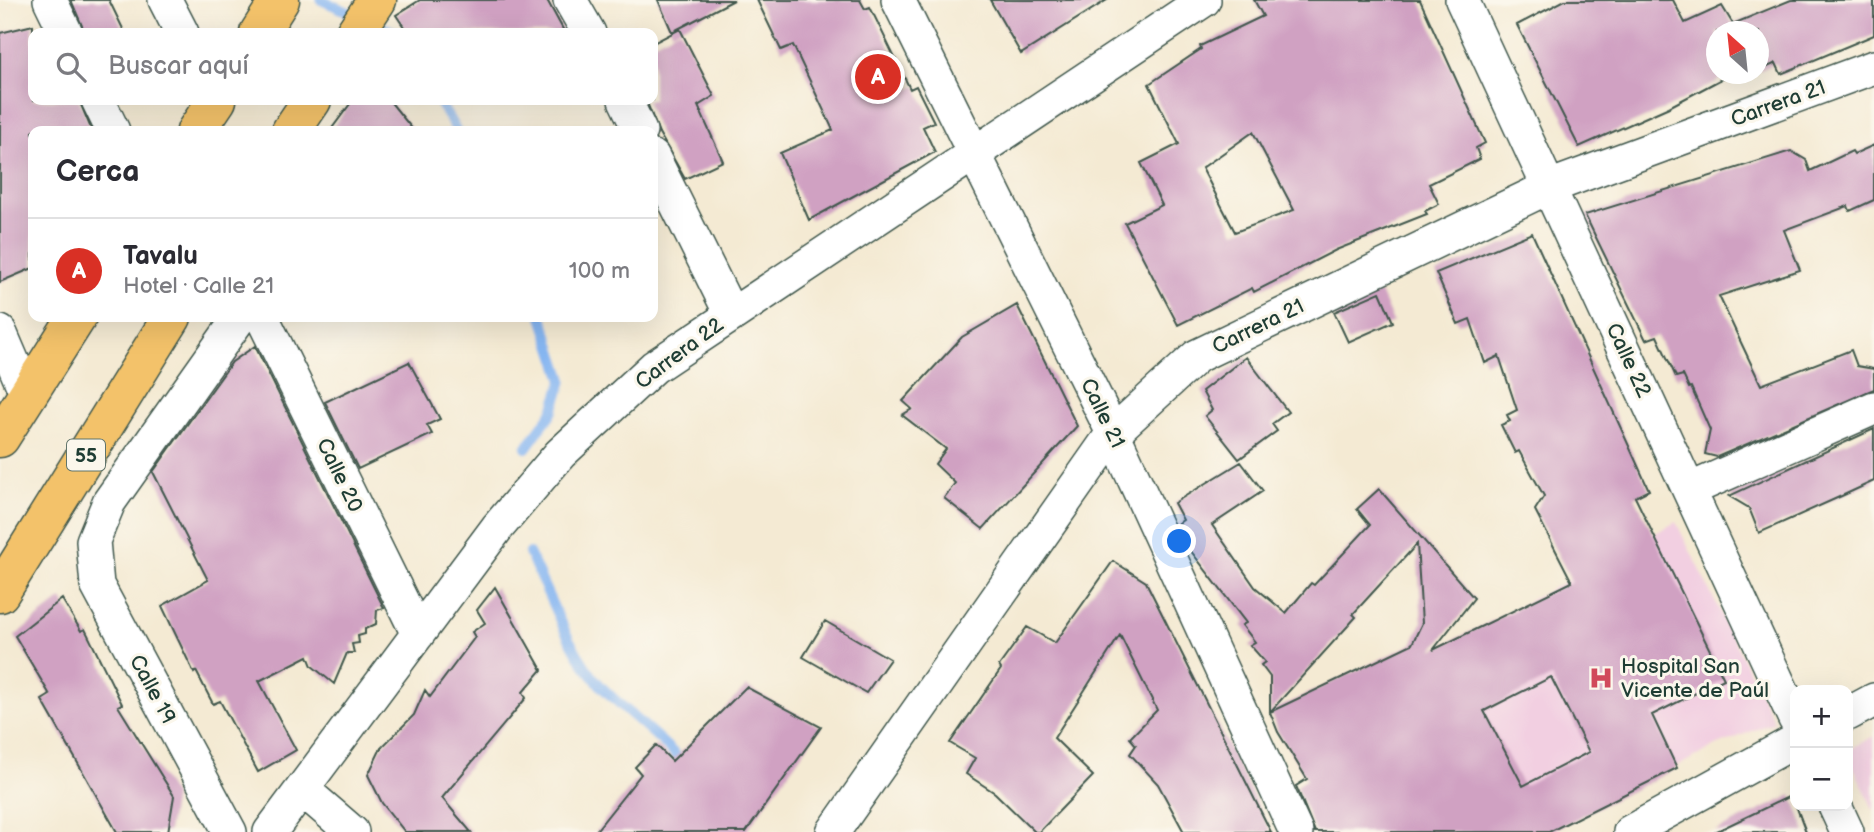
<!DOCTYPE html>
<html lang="es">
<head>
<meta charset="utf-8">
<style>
  :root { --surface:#fff; --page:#f2f2f3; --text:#2b2b33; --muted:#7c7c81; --line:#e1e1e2; --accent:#d93025 }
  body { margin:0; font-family:"Balsamiq Sans",sans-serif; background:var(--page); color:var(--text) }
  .controls { position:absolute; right:21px; bottom:21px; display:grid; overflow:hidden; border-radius:14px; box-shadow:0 7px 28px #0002 }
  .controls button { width:63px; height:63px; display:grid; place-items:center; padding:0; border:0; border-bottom:2px solid var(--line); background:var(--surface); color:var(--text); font:35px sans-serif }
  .compass { position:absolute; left:1706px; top:21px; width:63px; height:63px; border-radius:50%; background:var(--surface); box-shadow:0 7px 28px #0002; rotate:333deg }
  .you { position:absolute; left:1180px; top:542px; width:24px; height:24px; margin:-18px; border:5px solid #fff; border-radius:50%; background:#1a73e8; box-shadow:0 0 0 10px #1a73e833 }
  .badge { display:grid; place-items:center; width:46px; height:46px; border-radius:50%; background:var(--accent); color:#fff; font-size:23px; font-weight:700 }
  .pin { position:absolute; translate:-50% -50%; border:4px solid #fff; box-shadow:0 2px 7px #0006 }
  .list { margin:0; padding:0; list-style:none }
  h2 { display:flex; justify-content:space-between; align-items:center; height:91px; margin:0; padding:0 28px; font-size:30px }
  h2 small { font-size:23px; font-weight:400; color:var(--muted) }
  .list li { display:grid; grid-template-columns:46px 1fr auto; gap:21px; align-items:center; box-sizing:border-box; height:105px; padding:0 28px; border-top:2px solid var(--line) }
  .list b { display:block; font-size:26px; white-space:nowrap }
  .list p { margin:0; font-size:23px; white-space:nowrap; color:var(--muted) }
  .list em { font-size:23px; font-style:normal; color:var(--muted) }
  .icon { flex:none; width:38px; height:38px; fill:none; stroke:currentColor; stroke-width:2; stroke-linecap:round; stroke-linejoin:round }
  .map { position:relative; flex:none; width:1874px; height:832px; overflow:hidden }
  .search { position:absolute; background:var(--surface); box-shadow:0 7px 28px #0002; left:28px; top:28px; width:630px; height:77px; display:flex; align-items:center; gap:18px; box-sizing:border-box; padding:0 24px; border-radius:14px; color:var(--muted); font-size:26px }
  .panel { position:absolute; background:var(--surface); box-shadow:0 7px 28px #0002; left:28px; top:126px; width:630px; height:196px; border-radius:14px }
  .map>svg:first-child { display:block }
</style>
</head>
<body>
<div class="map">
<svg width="1874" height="832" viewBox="0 0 1874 832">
  <rect width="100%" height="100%" fill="#fbf7ec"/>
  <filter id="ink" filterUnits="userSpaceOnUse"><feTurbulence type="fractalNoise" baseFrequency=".0143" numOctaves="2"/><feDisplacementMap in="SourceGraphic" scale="14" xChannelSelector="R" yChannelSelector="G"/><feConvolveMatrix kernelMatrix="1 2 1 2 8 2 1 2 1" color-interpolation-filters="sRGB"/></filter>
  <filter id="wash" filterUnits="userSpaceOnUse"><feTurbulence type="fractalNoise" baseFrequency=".00686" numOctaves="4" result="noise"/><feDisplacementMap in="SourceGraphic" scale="28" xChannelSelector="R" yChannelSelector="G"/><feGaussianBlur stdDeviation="1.57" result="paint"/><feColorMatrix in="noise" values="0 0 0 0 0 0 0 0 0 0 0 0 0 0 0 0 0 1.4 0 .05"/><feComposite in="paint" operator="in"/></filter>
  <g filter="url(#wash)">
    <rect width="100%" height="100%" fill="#f4ead3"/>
    <path fill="#f2cfe1" d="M1676 522 1774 722 1716 746 1551 832H1326L1469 633Z
      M1874 736V811L1848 755V750Z"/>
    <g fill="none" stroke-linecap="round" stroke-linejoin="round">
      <path stroke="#86b6f1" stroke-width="10" d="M321 0 397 33
        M438 100 457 131
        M526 448 553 411 563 380 542 317
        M529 553C549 594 570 653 601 686 628 714 661 737 687 767"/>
    </g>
    <g id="blocks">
      <path fill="#d0a1c2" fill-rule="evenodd" d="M71 0H109L125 33H85Z
        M420 0H547L565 33H408L396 15Z
        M658 0H734L672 32Z
        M757 0H860L865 9 870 7 910 89 916 86 934 122 923 127 935 152 809 220 780 153 833 130 793 45 781 50Z
        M990 0H1107L1021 54Z
        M1254 0H1420L1485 143 1476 148 1480 159 1429 184 1439 204 1425 211 1427 214 1336 250 1254 292 1252 288 1178 325 1125 223 1162 205 1141 163 1179 144 1149 84 1201 49 1200 46 1263 16ZM1253 132 1294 210 1235 232 1202 168Z
        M1565 0H1673L1685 23 1722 6 1733 24 1791 0H1874V35L1781 74 1776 63 1759 71V32H1717V74H1731L1669 107 1579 147 1517 25Z
        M33 25V100H79L92 131H33V268L0 282V33Z
        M680 29 714 96 698 106 723 161 685 179 659 133 646 100H653V43Z
        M353 100H389L414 131H330Z
        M1874 145V200L1850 211 1848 206 1784 230 1800 270 1719 296 1761 385 1851 350 1857 366 1874 369V389L1717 457 1705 454 1710 430 1691 387 1689 388 1683 375 1676 377 1657 336 1646 340 1585 215 1791 151 1806 160 1810 171 1852 151 1854 154Z
        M1532 233 1649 490 1635 497 1724 679 1652 715 1677 768 1549 832H1315L1296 786 1307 779 1278 732 1270 712 1412 644 1422 623 1417 544 1353 614 1356 617 1270 712V677L1261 665 1265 662 1250 645 1255 642 1242 625 1246 623 1184 542 1176 525 1183 520 1174 503 1241 462 1263 491 1212 525 1255 587 1286 613 1311 583 1314 585 1370 525 1357 509 1379 489 1474 598 1433 650 1572 582 1535 510 1544 496 1519 451 1515 453 1501 425 1510 421 1507 415 1517 410 1499 356 1485 363 1470 319 1458 324 1436 273ZM1551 677 1589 752 1523 786 1484 711Z
        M1380 292 1393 322 1348 342 1334 312Z
        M1017 305 1077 426 983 529 944 498 955 483 935 464 946 449 902 415 912 409 903 401 962 337Z
        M255 346 384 608 377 610 376 624 365 629V634L358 636 359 643 352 644 354 653H347L334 684 312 666 308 656 259 681 296 750 258 772 220 701 213 704 196 671 194 673 162 606 208 580 153 472 232 362Z
        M1246 357 1288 412 1272 424 1277 431 1239 459 1205 416 1212 410 1202 391Z
        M409 362 440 419 427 425 432 434 358 469 325 402Z
        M1874 429V481L1846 494 1759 533 1749 508 1729 496Z
        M1113 561 1146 582 1271 832H1184L1158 784 1130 754 1136 745 1130 738 1157 710 1120 635 1054 738 1093 776 1039 832H1035L995 793 966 774 975 758 950 743 1001 669 999 666 1027 627 1055 643Z
        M495 587 542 670 523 692 526 698 442 798 471 832H405L382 803 368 775 381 748 414 715 425 690 430 697 475 637 472 632 485 623 477 610Z
        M62 599 81 631 85 629 122 704 118 706 174 796 168 832H117L42 700 50 695 15 636Z
        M825 621 890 659 866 693 803 657Z
        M746 687 821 727 746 832H595L641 774 635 767 656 745 672 761Z
        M1792 795 1806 832H1715Z"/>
    </g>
  </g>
  <g filter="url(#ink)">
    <use href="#blocks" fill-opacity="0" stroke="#3f574c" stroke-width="2"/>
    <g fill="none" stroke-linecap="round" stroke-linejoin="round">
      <g stroke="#3f574c" stroke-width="36">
        <path id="minor" d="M50 0 66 33
          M165 0 182 33
          M570 0 589 33
          M898 0 1113 433 1296 832
          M1462 0 1795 719
          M98 100 113 131
          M625 100 640 131
          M653 157 731 314
          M262 317 418 634
          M0 332 27 395
          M1689 490 1874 408
          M1848 714 1874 700
          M302 789 352 832
          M1835 806 1847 832
          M230 832 97 585 93 541 109 502 240 317
          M270 832 497 528 560 454 654 367 1204 0
          M833 832 1113 433 1197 356 1549 187 1874 67
          M1630 832 1795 741"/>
      </g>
      <g stroke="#3f574c" stroke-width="41">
        <path id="trunk" d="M259 33 280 0
          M355 33 377 0
          M196 131 217 100
          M291 131 312 100
          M0 438 77 317
          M0 593 172 317"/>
      </g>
      <use href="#minor" stroke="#fff" stroke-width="33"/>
      <use href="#trunk" stroke="#f3c26a" stroke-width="38"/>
    </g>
  </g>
  <defs>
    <g id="hospital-bare" transform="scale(1.89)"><path d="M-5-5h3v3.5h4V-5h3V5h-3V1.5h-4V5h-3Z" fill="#d1495b" stroke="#fbf7ec" stroke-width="2.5" paint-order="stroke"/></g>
  </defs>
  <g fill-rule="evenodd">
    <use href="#hospital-bare" x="1601" y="678"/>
  </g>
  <g text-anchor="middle" stroke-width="6" stroke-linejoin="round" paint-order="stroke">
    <rect fill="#fbf7ec" stroke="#61756b" stroke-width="2" x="67" y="439.5" width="38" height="31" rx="5"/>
    <g font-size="19" font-weight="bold" fill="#1f3d34">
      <text x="86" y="462">55</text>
    </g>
    <g font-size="21" fill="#1f3d34" stroke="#fbf7ec">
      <text transform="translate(1778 103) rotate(-20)" y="7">Carrera 21</text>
      <text transform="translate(1258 326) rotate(-26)" y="7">Carrera 21</text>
      <text transform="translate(679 353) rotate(-37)" y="7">Carrera 22</text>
      <text transform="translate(1629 360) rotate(65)" y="7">Calle 22</text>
      <text transform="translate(1103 413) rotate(64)" y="7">Calle 21</text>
      <text transform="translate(340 475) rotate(64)" y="7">Calle 20</text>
      <text transform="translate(153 689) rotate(62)" y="7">Calle 19</text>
    </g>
    <g font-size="21" fill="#1f3d34" stroke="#fbf7ec" text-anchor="start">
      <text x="1621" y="673">Hospital San<tspan x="1621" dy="24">Vicente de Paúl</tspan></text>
    </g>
  </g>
</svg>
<div class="controls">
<button>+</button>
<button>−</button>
</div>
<svg class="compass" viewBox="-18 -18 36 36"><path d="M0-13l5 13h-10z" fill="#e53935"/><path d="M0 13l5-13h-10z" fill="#7c7c81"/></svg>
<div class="you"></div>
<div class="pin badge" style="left:878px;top:77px">A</div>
<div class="search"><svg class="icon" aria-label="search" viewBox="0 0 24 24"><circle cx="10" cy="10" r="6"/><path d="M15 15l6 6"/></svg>Buscar aquí</div>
<section class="panel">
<h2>Cerca<small></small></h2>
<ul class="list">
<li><span class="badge">A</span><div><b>Tavalu</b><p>Hotel · Calle 21</p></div><em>100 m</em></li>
</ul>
</section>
</div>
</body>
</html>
